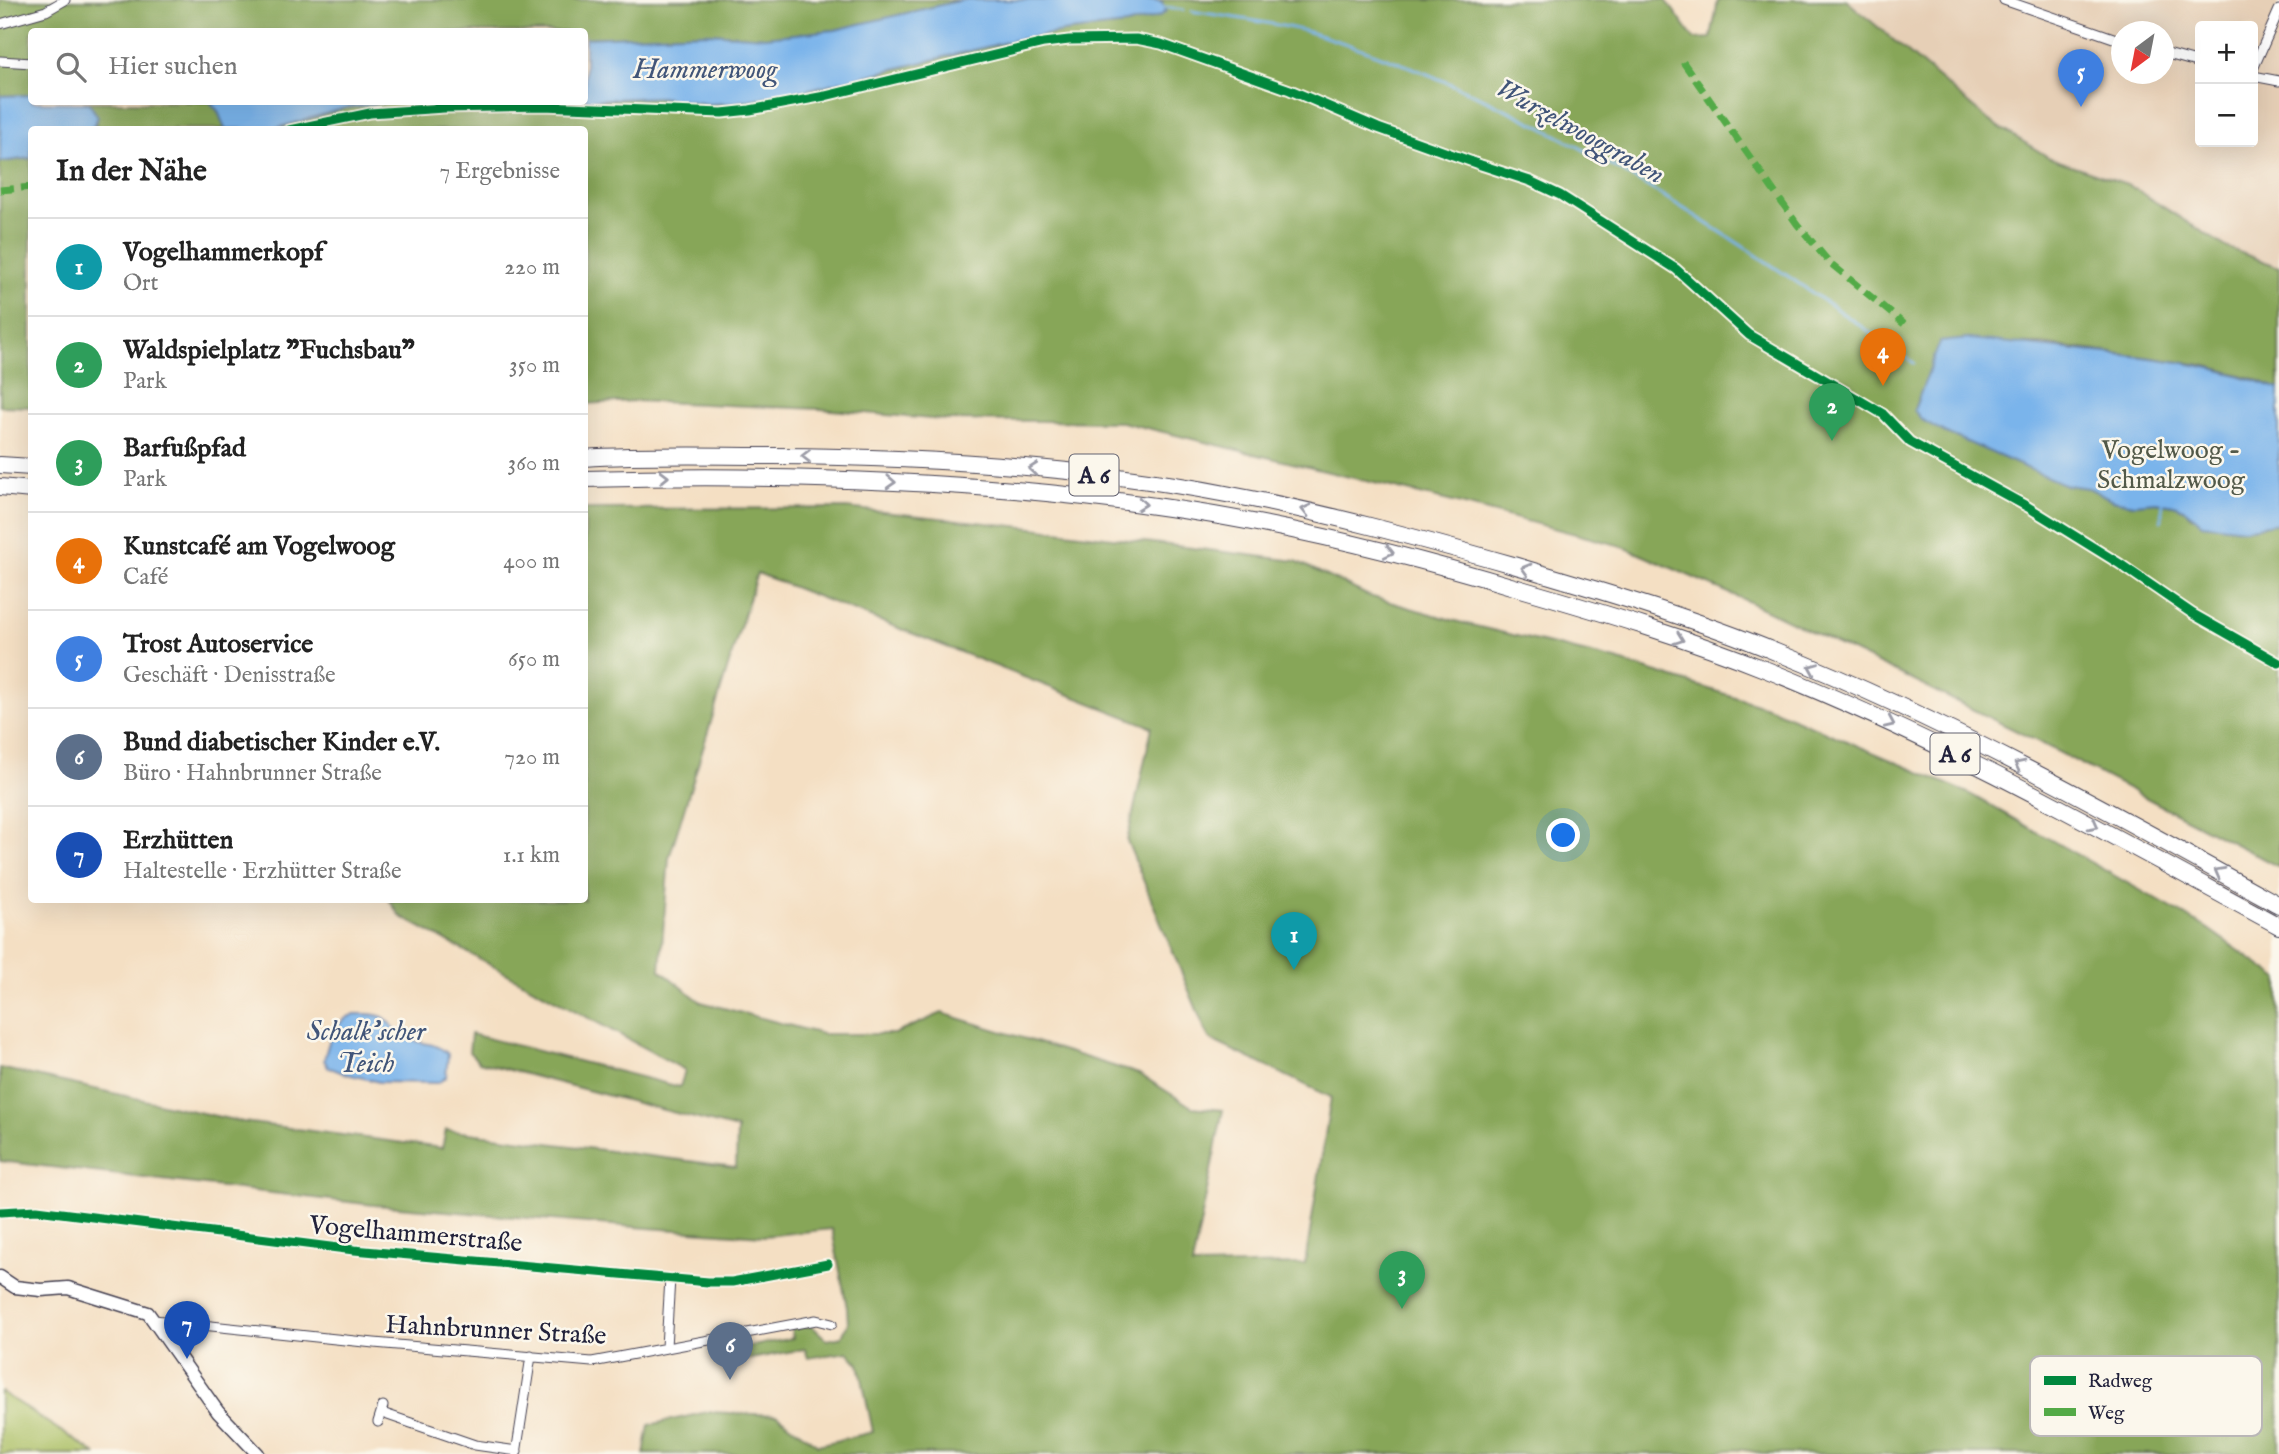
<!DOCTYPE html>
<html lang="de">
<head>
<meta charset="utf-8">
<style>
  :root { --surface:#fff; --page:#f6f6f6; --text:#222; --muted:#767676; --line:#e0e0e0; --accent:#c8321e }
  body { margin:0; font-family:"IM FELL English",serif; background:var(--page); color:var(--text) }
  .controls { position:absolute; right:21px; top:21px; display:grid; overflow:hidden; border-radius:7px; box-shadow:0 7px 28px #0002 }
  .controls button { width:63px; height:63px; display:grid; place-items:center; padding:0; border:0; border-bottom:2px solid var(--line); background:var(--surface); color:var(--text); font:35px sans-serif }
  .compass { position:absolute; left:2111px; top:21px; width:63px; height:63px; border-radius:50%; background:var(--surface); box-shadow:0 7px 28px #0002; rotate:212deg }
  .you { position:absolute; left:1564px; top:836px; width:24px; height:24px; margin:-18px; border:5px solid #fff; border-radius:50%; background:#1a73e8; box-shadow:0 0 0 10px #1a73e833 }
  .badge { display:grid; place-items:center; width:46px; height:46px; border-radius:50%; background:var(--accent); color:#fff; font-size:23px; font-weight:700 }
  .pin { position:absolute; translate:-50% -58px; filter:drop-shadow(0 2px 4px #0008) }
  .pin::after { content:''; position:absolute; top:37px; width:24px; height:21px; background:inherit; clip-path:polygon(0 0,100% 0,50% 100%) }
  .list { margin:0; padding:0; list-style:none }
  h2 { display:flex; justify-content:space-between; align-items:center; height:91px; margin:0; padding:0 28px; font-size:30px }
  h2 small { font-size:23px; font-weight:400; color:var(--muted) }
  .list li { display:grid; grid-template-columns:46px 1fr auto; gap:21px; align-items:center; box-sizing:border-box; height:98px; padding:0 28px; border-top:2px solid var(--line) }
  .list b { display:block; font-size:26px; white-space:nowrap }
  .list p { margin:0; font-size:23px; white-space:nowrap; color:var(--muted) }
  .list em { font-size:23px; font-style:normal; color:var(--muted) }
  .icon { flex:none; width:38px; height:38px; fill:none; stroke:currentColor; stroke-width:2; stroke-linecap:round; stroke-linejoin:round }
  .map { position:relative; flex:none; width:2279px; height:1454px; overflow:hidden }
  .search { position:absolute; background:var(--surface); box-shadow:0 7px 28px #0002; left:28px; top:28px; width:560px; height:77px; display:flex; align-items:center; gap:18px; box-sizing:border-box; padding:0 24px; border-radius:7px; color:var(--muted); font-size:26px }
  .panel { position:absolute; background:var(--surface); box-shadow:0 7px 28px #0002; left:28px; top:126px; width:560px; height:777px; border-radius:7px }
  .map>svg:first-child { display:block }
</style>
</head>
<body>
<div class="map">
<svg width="2279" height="1454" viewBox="0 0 2279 1454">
  <rect width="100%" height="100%" fill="#fbf7ec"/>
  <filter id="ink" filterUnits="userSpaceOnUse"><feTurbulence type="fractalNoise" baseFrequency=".0143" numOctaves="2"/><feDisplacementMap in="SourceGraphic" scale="14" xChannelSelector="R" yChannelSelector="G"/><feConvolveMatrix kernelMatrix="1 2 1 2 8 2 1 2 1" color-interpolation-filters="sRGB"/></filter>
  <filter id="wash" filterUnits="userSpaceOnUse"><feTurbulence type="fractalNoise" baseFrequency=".00686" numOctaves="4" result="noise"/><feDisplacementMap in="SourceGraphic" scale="28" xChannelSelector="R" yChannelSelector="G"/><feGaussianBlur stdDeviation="1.57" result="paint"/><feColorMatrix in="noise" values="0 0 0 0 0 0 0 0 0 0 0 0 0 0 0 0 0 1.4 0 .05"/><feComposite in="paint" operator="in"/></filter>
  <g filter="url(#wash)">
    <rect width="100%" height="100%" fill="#f4dfc3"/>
    <path fill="#e6cfb6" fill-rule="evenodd" d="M1846 0H2279V267L2228 248 2127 184 2050 158 1988 120ZM2200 26H2253V142H2200ZM2122 32H2164V74H2122Z"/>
    <path fill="#aabf63" stroke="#66704f" stroke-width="2" d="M0 1392H1L96 1454H0Z"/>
    <path fill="#87a659" stroke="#54644a" stroke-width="2" fill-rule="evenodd" d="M0 0H962L835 30 765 37 708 33 585 38 584 32H32L31 95 0 96Z
      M1155 0H1666L1694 39 1711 38 1718 0H1846L1988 120 2050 158 2127 184 2228 248 2279 267V389L2252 378 2203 365 2145 357 2041 344 1940 343 1914 410 1944 432 2066 485 2089 488 2113 500 2134 504 2156 502 2174 505 2186 510 2192 517 2244 529 2279 523V867L2039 742 1900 674 1745 600 1621 546 1457 503 1122 422 942 420 820 409 634 401 585 404 584 130H273L345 108 395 102H584L659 97 709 104 731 103 806 90 1015 40 1069 31 1126 25 1160 16 1162 2Z
      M83 102H210L218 111 225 129H91L96 125 89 104Z
      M31 158V407L0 406V162Z
      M846 508 1033 528 1296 561 1369 596 1459 622 1616 660 1770 708 1968 793 2207 928 2279 979V1454H1762C1742 1448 1728 1449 1708 1454H644L649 1425 707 1412 777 1415 818 1445 873 1432 859 1364 848 1352 808 1358 805 1349 739 1361 737 1349 793 1338 791 1329 812 1326 827 1340 842 1337 848 1323 847 1308 832 1229 764 1236 647 1228 374 1205 0 1161V1068L243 1122 442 1148 446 1130 736 1167 737 1129 479 1062 469 1052 471 1034 680 1087 685 1070 400 916 389 900H584L585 509ZM757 573 1152 727 1127 841 1209 1039 1331 1097 1305 1264 1192 1266 1223 1110 1192 1107 1139 1074 942 1013 894 1034H822L701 1002 660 970 669 858Z"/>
    <path fill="#7ab4eb" stroke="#4e6b93" stroke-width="2" d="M962 0H1155L1162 2 1166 11 1160 16 1126 25 1069 31 1015 40 806 90 731 103 709 104 659 97 585 100V38L708 33 765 37 835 30Z
      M31 95 32 102 89 103 98 117 91 129 32 130 31 158 0 162V96Z
      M210 102H395L345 108 273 129H225L218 111Z
      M1968 339C2007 342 2046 347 2085 351 2154 358 2214 363 2279 389V523L2244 529 2202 524 2186 510 2174 505 2156 502 2134 504 2113 500 2089 488 2066 485 1944 432 1922 420 1914 410 1940 342Z
      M355 1014C364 1014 374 1013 383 1017 391 1021 395 1032 402 1036 420 1046 434 1040 448 1054L446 1077 438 1083 379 1082 343 1073 328 1067 324 1060C329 1039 334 1021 355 1014Z"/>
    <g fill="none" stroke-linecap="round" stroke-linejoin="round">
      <path stroke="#7ab4eb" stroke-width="2.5" d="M1164 7 1184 10
        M1192 11C1232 18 1274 22 1312 33 1531 97 1729 234 1914 363
        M2161 521 2163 503"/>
    </g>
  </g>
  <g filter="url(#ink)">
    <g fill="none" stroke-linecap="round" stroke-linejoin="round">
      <g stroke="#423e4f" stroke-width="11">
        <path id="street" d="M2004 0 2122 41
          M0 24 46 11 65 0
          M2164 53 2200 63
          M0 61 32 63
          M2253 69 2279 10
          M2253 76 2279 81
          M0 1212 37 1210 354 1250 708 1282H732L828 1264
          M154 1320 374 1343 592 1362 816 1320 832 1324
          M666 1347 670 1278
          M382 1413 475 1445 517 1451
          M378 1422 383 1406
          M516 1454 531 1356"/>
      </g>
      <g stroke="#423e4f" stroke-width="15">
        <path id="secondary" d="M0 1277 15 1287 41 1290 68 1288 148 1313 218 1412 258 1454"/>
      </g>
      <g stroke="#423e4f" stroke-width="18">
        <path id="highway" d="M584 458C647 454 710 456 772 456 921 457 1080 466 1226 494 1323 512 1418 538 1513 565 1601 591 1691 617 1776 652 1950 722 2115 814 2279 905
          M0 465 32 467
          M584 479C775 474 966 479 1155 506 1280 523 1401 553 1521 589 1604 613 1687 638 1767 670 1945 741 2111 835 2279 926
          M0 487 32 490"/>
      </g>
      <use href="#street" stroke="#fff" stroke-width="9"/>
      <use href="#secondary" stroke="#fff" stroke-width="12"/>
      <use href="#highway" stroke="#fff" stroke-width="16"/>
      <path stroke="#53aa46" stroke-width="7" stroke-dasharray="14 7" stroke-linecap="butt" d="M1683 62 1797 224 1829 262 1904 324
        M0 190 32 187"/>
      <g stroke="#fbf7ec" stroke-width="13">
        <path id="cycleway" d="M289 130 370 113 444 108 543 106 722 113 750 110 825 96 1044 43 1069 40 1136 39 1161 44 1290 90 1378 128 1481 165 1530 181 1560 195 1676 269 1749 335 1883 414 1910 442 2028 507 2120 564 2193 614 2279 663
          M0 1212 37 1210 354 1250 708 1282H732L828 1264"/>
      </g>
      <use href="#cycleway" stroke="#00873e" stroke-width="9"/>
    </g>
    <defs><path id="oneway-chevron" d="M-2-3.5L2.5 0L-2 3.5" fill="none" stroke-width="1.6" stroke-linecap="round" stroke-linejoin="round" transform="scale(1.75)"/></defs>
    <g stroke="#9c9ca7">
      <use href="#oneway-chevron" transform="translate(806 456) rotate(-180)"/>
      <use href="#oneway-chevron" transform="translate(1033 469) rotate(-175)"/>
      <use href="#oneway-chevron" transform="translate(664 477) rotate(-1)"/>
      <use href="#oneway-chevron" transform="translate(891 482) rotate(3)"/>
      <use href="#oneway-chevron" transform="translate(1142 504) rotate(6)"/>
      <use href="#oneway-chevron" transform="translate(1306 510) rotate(-167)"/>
      <use href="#oneway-chevron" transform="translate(1389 552) rotate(13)"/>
      <use href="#oneway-chevron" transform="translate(1526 569) rotate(-164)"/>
      <use href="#oneway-chevron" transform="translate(1679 639) rotate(20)"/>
      <use href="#oneway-chevron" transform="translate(1813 668) rotate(-157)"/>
      <use href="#oneway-chevron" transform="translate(1890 723) rotate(24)"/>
      <use href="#oneway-chevron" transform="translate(2019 765) rotate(-153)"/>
      <use href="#oneway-chevron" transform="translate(2094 825) rotate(28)"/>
      <use href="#oneway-chevron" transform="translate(2219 872) rotate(-151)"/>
    </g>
  </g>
  <g text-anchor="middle" stroke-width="5" stroke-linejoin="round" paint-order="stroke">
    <g fill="#fbf7ec" stroke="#636270" stroke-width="2">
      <rect x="1069.5" y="454.5" width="49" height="41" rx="5"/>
      <rect x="1930.5" y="733.5" width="49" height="41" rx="5"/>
    </g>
    <g font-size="24" font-weight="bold" fill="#22223b">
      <text x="1094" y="483">A 6</text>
      <text x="1955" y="762">A 6</text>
    </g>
    <g font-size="26" fill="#525949" stroke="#fbf7ec">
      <text x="2171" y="458">Vogelwoog -<tspan x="2171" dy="30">Schmalzwoog</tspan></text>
    </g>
    <g font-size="26" fill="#22223b" stroke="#fbf7ec">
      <text transform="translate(416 1233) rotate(5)" y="9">Vogelhammerstraße</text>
      <text transform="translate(496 1329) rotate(3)" y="9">Hahnbrunner Straße</text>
    </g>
    <g font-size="28" font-style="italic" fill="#415579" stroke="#fbf7ec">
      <text x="705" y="78">Hammerwoog</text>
      <text transform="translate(1581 130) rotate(29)" y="10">Wurzelwooggraben</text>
      <text x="366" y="1040">Schalk'scher<tspan x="366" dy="32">Teich</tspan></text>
    </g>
  </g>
  <rect x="2030" y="1356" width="232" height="80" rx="10" fill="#fbf7ec" stroke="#bab7b7" stroke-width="2"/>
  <rect x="2044" y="1376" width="32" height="9" fill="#00873e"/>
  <rect x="2044" y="1408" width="32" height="8" fill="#53aa46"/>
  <g font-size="19" fill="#22223b">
    <text x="2088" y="1387">Radweg</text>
    <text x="2088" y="1419">Weg</text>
  </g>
</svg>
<div class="controls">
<button>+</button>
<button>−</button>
</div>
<svg class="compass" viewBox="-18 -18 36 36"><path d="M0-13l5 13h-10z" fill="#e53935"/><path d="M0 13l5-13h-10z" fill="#767676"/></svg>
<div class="you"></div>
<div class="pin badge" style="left:1294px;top:970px;background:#0f9aa8">1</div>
<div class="pin badge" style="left:1832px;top:441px;background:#2e9e5b">2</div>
<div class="pin badge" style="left:1402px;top:1309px;background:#2e9e5b">3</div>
<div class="pin badge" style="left:1883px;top:386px;background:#e8710a">4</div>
<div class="pin badge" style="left:2081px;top:107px;background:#3f7fe0">5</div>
<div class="pin badge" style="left:730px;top:1380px;background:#5c6f8a">6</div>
<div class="pin badge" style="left:187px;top:1359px;background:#1a4fb4">7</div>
<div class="search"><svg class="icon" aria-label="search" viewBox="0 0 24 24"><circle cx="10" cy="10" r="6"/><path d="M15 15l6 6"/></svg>Hier suchen</div>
<section class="panel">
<h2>In der Nähe<small>7 Ergebnisse</small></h2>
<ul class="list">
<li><span class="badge" style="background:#0f9aa8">1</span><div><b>Vogelhammerkopf</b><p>Ort</p></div><em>220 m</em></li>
<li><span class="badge" style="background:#2e9e5b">2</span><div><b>Waldspielplatz &quot;Fuchsbau&quot;</b><p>Park</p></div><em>350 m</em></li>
<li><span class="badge" style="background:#2e9e5b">3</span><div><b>Barfußpfad</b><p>Park</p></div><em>360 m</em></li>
<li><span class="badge" style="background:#e8710a">4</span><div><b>Kunstcafé am Vogelwoog</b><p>Café</p></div><em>400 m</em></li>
<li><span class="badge" style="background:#3f7fe0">5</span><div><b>Trost Autoservice</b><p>Geschäft · Denisstraße</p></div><em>650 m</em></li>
<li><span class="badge" style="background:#5c6f8a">6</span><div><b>Bund diabetischer Kinder e.V.</b><p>Büro · Hahnbrunner Straße</p></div><em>720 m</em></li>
<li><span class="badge" style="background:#1a4fb4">7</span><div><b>Erzhütten</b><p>Haltestelle · Erzhütter Straße</p></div><em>1.1 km</em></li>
</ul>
</section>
</div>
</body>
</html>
